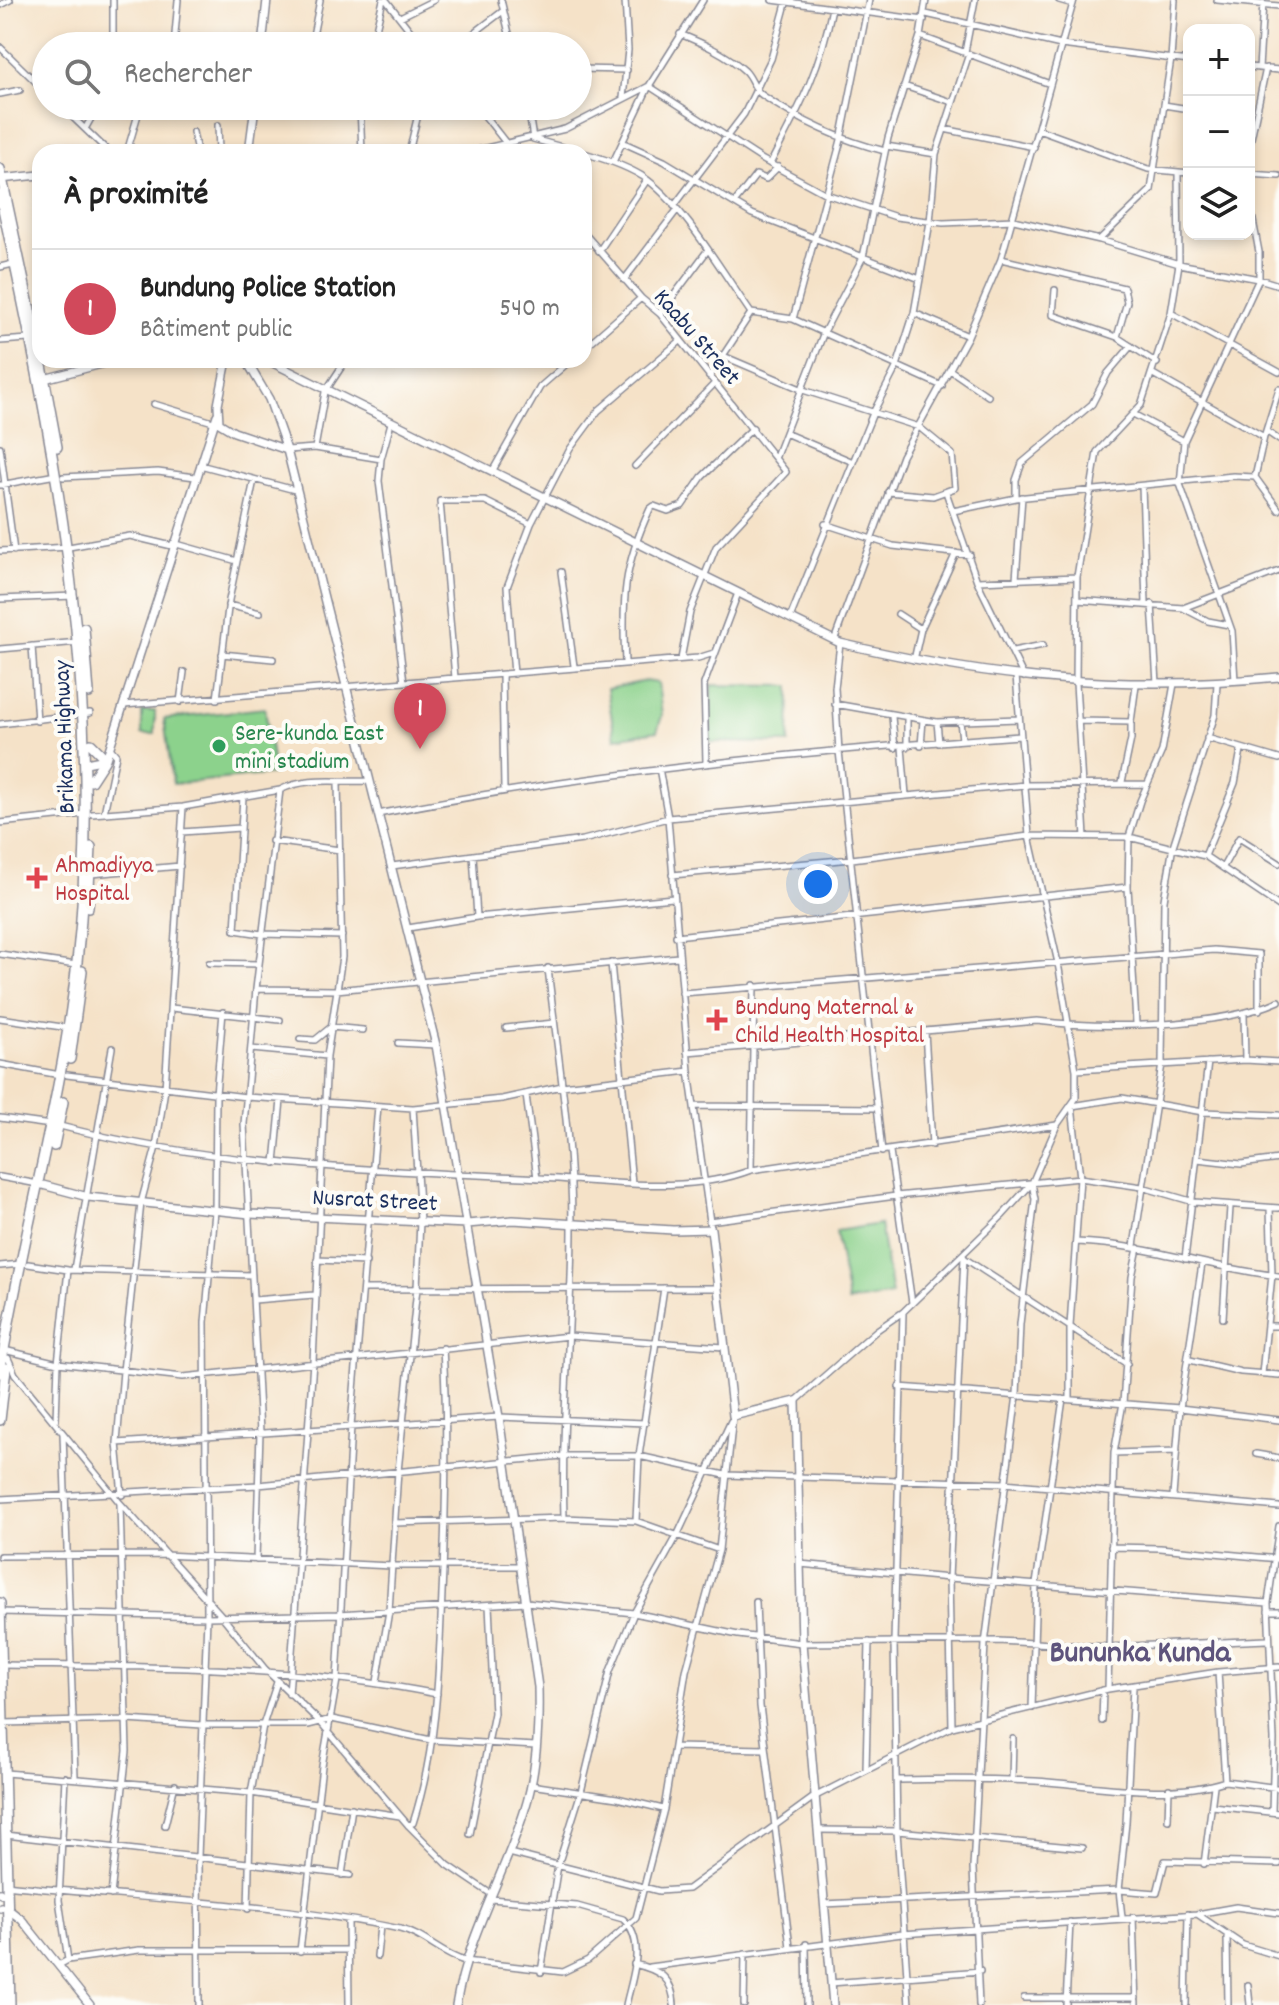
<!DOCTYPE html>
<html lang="fr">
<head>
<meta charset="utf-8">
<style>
  :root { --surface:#fff; --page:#f2f2f2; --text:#222; --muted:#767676; --line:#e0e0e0; --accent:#d1495b }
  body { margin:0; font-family:Dekko,sans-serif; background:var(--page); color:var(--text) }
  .controls { position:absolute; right:24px; top:24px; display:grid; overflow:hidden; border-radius:16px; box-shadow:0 4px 12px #0003 }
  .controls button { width:72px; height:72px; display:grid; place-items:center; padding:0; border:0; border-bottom:2px solid var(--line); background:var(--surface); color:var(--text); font:40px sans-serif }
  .you { position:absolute; left:818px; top:884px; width:28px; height:28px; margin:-20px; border:6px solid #fff; border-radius:50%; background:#1a73e8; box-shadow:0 0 0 12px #1a73e833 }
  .badge { display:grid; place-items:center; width:52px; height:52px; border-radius:50%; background:var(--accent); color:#fff; font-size:26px; font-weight:700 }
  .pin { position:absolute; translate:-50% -66px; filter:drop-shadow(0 2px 4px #0008) }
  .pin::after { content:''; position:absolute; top:42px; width:28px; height:24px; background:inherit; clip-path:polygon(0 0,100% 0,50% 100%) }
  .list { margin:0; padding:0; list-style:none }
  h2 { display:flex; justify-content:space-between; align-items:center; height:104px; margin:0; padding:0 32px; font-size:34px }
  h2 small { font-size:26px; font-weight:400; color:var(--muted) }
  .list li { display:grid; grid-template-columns:52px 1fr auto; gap:24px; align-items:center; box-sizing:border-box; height:120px; padding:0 32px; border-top:2px solid var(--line) }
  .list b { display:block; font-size:30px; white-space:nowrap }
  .list p { margin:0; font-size:26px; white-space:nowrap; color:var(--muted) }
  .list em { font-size:26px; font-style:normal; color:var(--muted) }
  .icon { flex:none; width:44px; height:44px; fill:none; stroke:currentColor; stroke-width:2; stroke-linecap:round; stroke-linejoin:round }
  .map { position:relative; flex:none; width:1279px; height:2005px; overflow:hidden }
  .search { position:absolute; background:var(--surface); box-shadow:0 4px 12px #0003; left:32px; top:32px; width:560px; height:88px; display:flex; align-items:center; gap:20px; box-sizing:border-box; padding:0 28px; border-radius:44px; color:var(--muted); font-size:30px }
  .panel { position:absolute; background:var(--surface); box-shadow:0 4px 12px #0003; left:32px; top:144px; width:560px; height:224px; border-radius:24px }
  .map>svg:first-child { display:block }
</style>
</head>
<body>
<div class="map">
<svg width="1279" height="2005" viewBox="0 0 1279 2005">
  <rect width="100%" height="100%" fill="#fdfcf7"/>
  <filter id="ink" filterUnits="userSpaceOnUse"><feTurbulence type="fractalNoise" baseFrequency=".0125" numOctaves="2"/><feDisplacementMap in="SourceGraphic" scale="16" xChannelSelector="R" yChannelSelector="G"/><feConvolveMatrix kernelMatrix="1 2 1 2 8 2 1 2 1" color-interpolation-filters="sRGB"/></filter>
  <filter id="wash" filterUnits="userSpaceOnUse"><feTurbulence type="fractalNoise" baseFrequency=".006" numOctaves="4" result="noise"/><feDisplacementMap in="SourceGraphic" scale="32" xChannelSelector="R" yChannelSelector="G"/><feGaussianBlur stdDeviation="1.8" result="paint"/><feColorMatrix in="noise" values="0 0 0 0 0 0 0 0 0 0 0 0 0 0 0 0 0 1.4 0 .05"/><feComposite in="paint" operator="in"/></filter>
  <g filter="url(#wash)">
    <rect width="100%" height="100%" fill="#f5e2c8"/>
    <path fill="#8cd28c" stroke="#548075" stroke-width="2" d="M646 681 658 683 662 716 657 731 615 738 607 689Z
      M711 685 790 686 789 743 710 742Z
      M265 708 274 774 173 784 164 719Z
      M142 711H155V734H142Z
      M880 1224 892 1295 848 1302 836 1231Z"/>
  </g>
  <g filter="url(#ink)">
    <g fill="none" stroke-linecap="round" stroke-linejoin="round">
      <g stroke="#888893" stroke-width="8">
        <path id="street" d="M386 0 422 46
          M501 0 512 46
          M772 0 924 20
          M1059 0 1073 4
          M1217 0 1279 6
          M0 5 10 0
          M926 14 1061 45 1189 61
          M400 17 434 0
          M680 34C702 43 727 54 745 71 752 78 754 90 762 95 801 122 840 140 885 151
          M920 36 1050 84
          M113 46V0
          M174 46 178 0
          M311 46 320 0
          M372 46 383 0
          M457 46 503 11
          M0 47 46 92
          M965 52 975 0
          M1249 67 1279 70
          M1259 68 1263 3
          M578 69 627 70
          M649 86 763 160 826 194 896 217 943 223 1014 220 1100 240 1179 264 1259 279V252L1249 199
          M904 86 952 102
          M0 94 20 90
          M623 98 628 50 625 0
          M1164 105 1189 109
          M61 106 109 152
          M360 106 362 152
          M477 106 513 152
          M528 106 533 139 580 152
          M218 125 219 152
          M85 129 98 106
          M944 129 1034 147
          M1038 129 1148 169 1189 173
          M193 132 197 152
          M624 143 664 161 752 214 920 279
          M886 146 936 154
          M1249 148 1266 68
          M127 152 139 111
          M409 152 420 106
          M470 152 565 129 649 86
          M584 153C604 159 624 165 642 176 682 202 723 273 751 313
          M613 162 649 86 703 0
          M770 164C799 108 820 71 832 8
          M1249 174 1279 176
          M735 202 756 175 766 179 778 167
          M674 206 744 114 771 59 787 0
          M584 233 641 298 660 314 786 472 716 547 690 612 681 659
          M1100 239 1151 190 1171 59 1175 0
          M599 251 647 180
          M1001 259 1124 288 1127 302 1117 337
          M0 267 13 264
          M624 280 677 210
          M1055 290 1053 315 1117 337 1157 363
          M914 313 968 336
          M1171 313 1279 372
          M660 314 707 251
          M793 319 841 140 869 0
          M0 341 29 339
          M584 348 641 298
          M721 355 803 390 919 427 952 454 955 488 933 496 888 492
          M950 370 988 396
          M1153 374 1264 437 1255 477
          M709 377 751 313 793 319 942 386
          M154 404 213 422
          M1135 415 1184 441
          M391 423 381 459 379 481 404 682
          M1266 431 1279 440
          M785 433 853 462
          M1264 437 1279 389
          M0 447 14 551
          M315 448 325 392 346 360
          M287 450 315 448 381 459
          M776 456 824 332 863 257 888 138 920 36 926 0
          M200 465 295 490
          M635 466 715 383
          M493 470 540 387 571 360
          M63 477 158 472 195 477
          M0 485 56 475
          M1142 486 1146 603
          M946 492 977 581 1024 677
          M1016 498V480L1022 463 1092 404 1108 373 1131 346
          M953 511 1016 498 1233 476 1255 477 1279 510
          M825 524 893 546 970 555
          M173 543 237 561
          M0 551 69 547 130 536 172 546
          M561 572 574 666
          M1016 579 1022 497
          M978 581 1077 577
          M0 599 74 596
          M1077 600 1183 608 1279 571
          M1152 604 1157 683
          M228 605 260 613
          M1183 608 1208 621 1229 625
          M898 614 921 629
          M790 618 873 413 897 366 914 313 930 222 936 154 969 54
          M834 641 902 456 968 336 1001 259 1074 0
          M840 643 835 688 839 751 882 1152
          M32 646 37 721
          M0 649 79 642
          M1013 651 1043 645
          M222 654 273 659
          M914 660 921 629 956 553
          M625 662C622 599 623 567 650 509L654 506 668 511 682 506 702 477 753 428
          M514 674 507 587 531 524 570 449 598 411 679 342
          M502 675 504 789
          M455 678 440 501H485L531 524
          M1235 681 1232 631 1180 484 1184 441 1259 279 1279 285
          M217 699 229 600 254 480
          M180 702 184 672
          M835 704 937 722 1018 719
          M124 705 698 658 714 653
          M892 717 895 748
          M960 721 962 740
          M1079 721 1131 722 1136 685
          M937 722 939 743
          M0 724 90 713
          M1207 738 1279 759
          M921 746 923 720
          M902 747 906 795
          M907 747V719
          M706 763 704 684 738 593
          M659 768 668 818 689 1071 711 1229
          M1122 782 1131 739V722
          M243 797 235 930 262 934 342 936
          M104 813 116 755 110 748
          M92 814 183 807 280 790
          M378 814C590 772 805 751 1020 736
          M0 823 85 814
          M182 832 240 828
          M1085 837 1076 683 1077 577 1097 452 1141 405 1171 313 1179 264 1178 173
          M272 841 340 850
          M473 855 477 917
          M1205 856 1235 783 1241 750
          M392 866 583 840 668 818 1025 785 1147 784
          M1223 867 1239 838 1279 863
          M91 874 180 866
          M672 875 852 859 1029 836 1129 837 1205 856 1279 906
          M408 928 477 917 673 898
          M676 936 1128 887
          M0 954 76 965
          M209 963 259 964
          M611 963 632 1183
          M548 968C557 1052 572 1138 572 1224 572 1322 561 1420 564 1518
          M754 985 751 1170 1057 1125
          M256 989 336 990 678 957
          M682 993 1214 950 1259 954V1010
          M171 1008 280 1020
          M1244 1014 1245 1060
          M0 1018 69 1028
          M1136 1023 1128 887 1129 837 1140 801 1162 751 1174 684
          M506 1028 554 1023
          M925 1032 932 1145
          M300 1039 315 1040 331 1027 363 1030
          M398 1043 436 1045
          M251 1049 327 1056
          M687 1052 1037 1021C1102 1029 1219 1028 1279 1001
          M0 1064 60 1075
          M1076 1070 1245 1060 1279 1062
          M67 1075 246 1097 413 1108 502 1099 562 1086 689 1071
          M526 1095 537 1178
          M694 1106 877 1108
          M0 1118 51 1125
          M60 1126C217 1167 379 1170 540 1178 608 1181 686 1195 751 1170
          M890 1152 912 1303
          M1197 1159 1241 1164 1279 1159
          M275 1163 281 1100
          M0 1177 38 1184
          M709 1221 896 1196 1080 1178 1142 1187 1194 1202 1279 1208
          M1076 1242C1145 1244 1210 1268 1279 1276
          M1134 1246 1162 1064 1164 900 1173 846 1215 715 1217 683
          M964 1258 1127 1364
          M1185 1259 1208 1062
          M317 1260 366 1262
          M28 1264 68 1270 252 1275
          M0 1266 21 1264
          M74 1269 112 1048
          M364 1289 716 1288
          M254 1300 314 1295
          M903 1313 894 1641 897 1831 909 2005
          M1223 1318 1230 1207
          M1268 1326H1279
          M4 1350 58 1363 183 1377 569 1336 724 1347
          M8 1358 15 1374 120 1503 221 1615 265 1669 321 1723 408 1825 448 1865 491 1894
          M1190 1360 1241 1372 1279 1375
          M1262 1374 1272 1275 1270 1208
          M899 1387 1180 1408 1279 1420
          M1070 1399V1326L1080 1178 1072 1106 1122 1098 1203 1112 1279 1115
          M796 1401 877 1330 903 1312 1002 1216 1032 1183 1057 1125 1076 1098V1070L1058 963 1029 836 1016 676
          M56 1420 58 1363 68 1270
          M63 1434 75 1776
          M117 1443 499 1417 645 1423
          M1114 1453 1177 1451
          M1256 1454 1279 1458
          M122 1495 117 1443 123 1371 141 1203 156 1147 165 1089 183 807
          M1173 1496 1180 1408 1202 1264
          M0 1499 258 1485 562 1456H639L725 1475 1004 1483 1279 1507
          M636 1521 639 1456 664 1288
          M394 1523 564 1518 636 1521 719 1550
          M1111 1547 1160 1548 1279 1559
          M0 1556 164 1555 392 1566H521
          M256 1560 260 1432 244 1124 256 989 280 790C308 776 339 783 370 781
          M800 1564 949 1578 964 1257
          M756 1602 760 1706 790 1947
          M1268 1611H1279
          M1 1612 207 1617 339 1614 526 1602 634 1613 738 1635 802 1643 998 1641 1109 1647 1267 1640
          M2 1665C148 1667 293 1665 437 1694
          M377 1682 389 1611 398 1471 417 1288 420 1221 413 1108
          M1108 1689 1114 1453 1123 1403 1132 1277 1138 1248
          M289 1694 313 1362 327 1056 342 957 338 783
          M1032 1708 1036 1584 1063 1399
          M1102 1721 1103 1690
          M3 1723 127 1720 202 1725H308L332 1719 431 1740 536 1746
          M952 1727 949 1578 1268 1603
          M674 1747 765 1749
          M866 1770 869 1642
          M5 1773 251 1793 400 1816
          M65 1777 59 1900 68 1960
          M899 1780C944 1779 989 1779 1035 1781 1095 1785 1168 1800 1225 1781L1218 1672
          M1012 1780 1013 1739
          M1225 1781 1279 1788
          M531 1785 617 1798 663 1809
          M1212 1806 1279 1813
          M1272 1812 1274 1740 1268 1603 1279 1526
          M1168 1820 1169 1789
          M165 1825 175 1785
          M408 1825 413 1823C437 1749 439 1671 442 1593 446 1511 448 1430 443 1348
          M819 1830 897 1831 1082 1848
          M470 1834 494 1713 489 1605
          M6 1835 350 1875
          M509 1853 659 1891 688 1889 814 1797 952 1727 1108 1689 1218 1672 1279 1667
          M1204 1864 1214 1786
          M342 1875 352 1808
          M6 1885C136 1899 271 1902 400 1929 425 1935 441 1955 465 1961L563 1972 588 1960 636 1918 664 1809 686 1671 719 1550 733 1416
          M111 1895 127 1751 120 1504
          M490 1899 577 1906 623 1919C647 1942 632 1977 626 2005
          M824 1904 1119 1890 1157 1893 1165 1861 1279 1864
          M248 1909 251 1793 263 1725 277 1682
          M1197 1914 1243 1945 1279 1956
          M1122 1917 1119 1890 1126 1823 1133 1687
          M1133 1917 1136 2005
          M348 1920 349 2005
          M1227 1937 1228 2005
          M806 1944 807 2005
          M300 1951 322 1766 337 1680 351 1426 378 1106
          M377 1956 380 1926
          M634 1964C660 1970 673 1978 674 2005
          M59 1965 68 1960 139 1950H346
          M649 1967 902 1934 1197 1914 1236 1907 1279 1913
          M541 1972 558 1865 581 1792 610 1671 634 1613 677 1536 731 1421
          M831 1983 980 1971
          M1248 1985 1250 2005
          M1024 1998H1136
          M199 2005 198 1857 207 1617 205 1322 215 1211 216 1094 223 1012
          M744 2005 745 1954
          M979 2005 973 1868 985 1644 1017 1395 1020 1324 1035 1199 1032 1183
          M1066 2005 1070 1922
          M1186 2005 1188 1914"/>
      </g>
      <g stroke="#888893" stroke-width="10">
        <path id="secondary" d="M262 46 267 0
          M249 152 255 106
          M0 179 40 175
          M227 360 218 405 219 423 234 432 287 450
          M246 360 269 399 287 450 436 1045 499 1417 538 1687C539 1727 537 1771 525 1809 504 1876 468 1935 456 2005
          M267 360 840 643C992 679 1123 692 1279 677
          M44 379 117 360
          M86 763 106 759 217 415
          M39 1184 88 1197 250 1214 467 1224 513 1220 673 1230 711 1229 733 1416 796 1401 802 1643 833 2005
          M0 1893 1 1894
          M0 1908 1 1907
          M8 1909 22 1920 90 2005"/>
      </g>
      <g stroke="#888893" stroke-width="12">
        <path id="highway" d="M0 169 40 357
          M0 195C55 448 106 702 77 962 62 1101 22 1235 0 1373
          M41 360 57 447
          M84 628 89 693
          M91 744 104 757
          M91 781 104 761
          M88 908 91 847
          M70 1059 82 971
          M54 1146 63 1102
          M0 1420 6 1368
          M0 1603 10 2005
          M2 1950 3 2005"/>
      </g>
      <use href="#street" stroke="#fff" stroke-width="5"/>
      <use href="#secondary" stroke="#fff" stroke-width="7"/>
      <use href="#highway" stroke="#fff" stroke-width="9"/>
    </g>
  </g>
  <circle fill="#2e9e5b" stroke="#fdfcf7" stroke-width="3" cx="219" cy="746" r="8"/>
  <g fill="#e0444e" stroke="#fdfcf7" stroke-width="3">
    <path d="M33 866h8v8h8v8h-8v8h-8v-8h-8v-8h8z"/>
    <path d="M713 1008h8v8h8v8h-8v8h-8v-8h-8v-8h8z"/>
  </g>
  <g text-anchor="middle" stroke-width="8" stroke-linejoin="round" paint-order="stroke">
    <g font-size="24" fill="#1b2f5e" stroke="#fdfcf7">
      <text transform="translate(698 336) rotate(49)" y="8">Kaabu Street</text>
      <text transform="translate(63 737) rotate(-92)" y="8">Brikama Highway</text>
      <text transform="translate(375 1199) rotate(3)" y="8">Nusrat Street</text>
    </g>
    <g font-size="24" fill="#27864d" stroke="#fdfcf7" text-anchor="start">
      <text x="235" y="740">Sere-kunda East<tspan x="235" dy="28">mini stadium</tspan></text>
    </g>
    <g font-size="24" fill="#be3a42" stroke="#fdfcf7" text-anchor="start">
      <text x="55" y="872">Ahmadiyya<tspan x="55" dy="28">Hospital</tspan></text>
      <text x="735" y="1014">Bundung Maternal &amp;<tspan x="735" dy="28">Child Health Hospital</tspan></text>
    </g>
    <g font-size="32" font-weight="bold" fill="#5e547c" stroke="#fdfcf7">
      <text x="1140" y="1661">Bununka Kunda</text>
    </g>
  </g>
</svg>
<div class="controls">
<button>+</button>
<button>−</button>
<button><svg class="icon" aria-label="layers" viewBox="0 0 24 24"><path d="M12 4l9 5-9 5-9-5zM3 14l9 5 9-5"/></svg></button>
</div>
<div class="you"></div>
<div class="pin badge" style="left:420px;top:749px">1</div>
<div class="search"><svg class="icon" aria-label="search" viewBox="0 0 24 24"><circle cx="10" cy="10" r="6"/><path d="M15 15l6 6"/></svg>Rechercher</div>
<section class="panel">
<h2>À proximité<small></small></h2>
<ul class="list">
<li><span class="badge">1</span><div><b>Bundung Police Station</b><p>Bâtiment public</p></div><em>540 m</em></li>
</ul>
</section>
</div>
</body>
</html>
